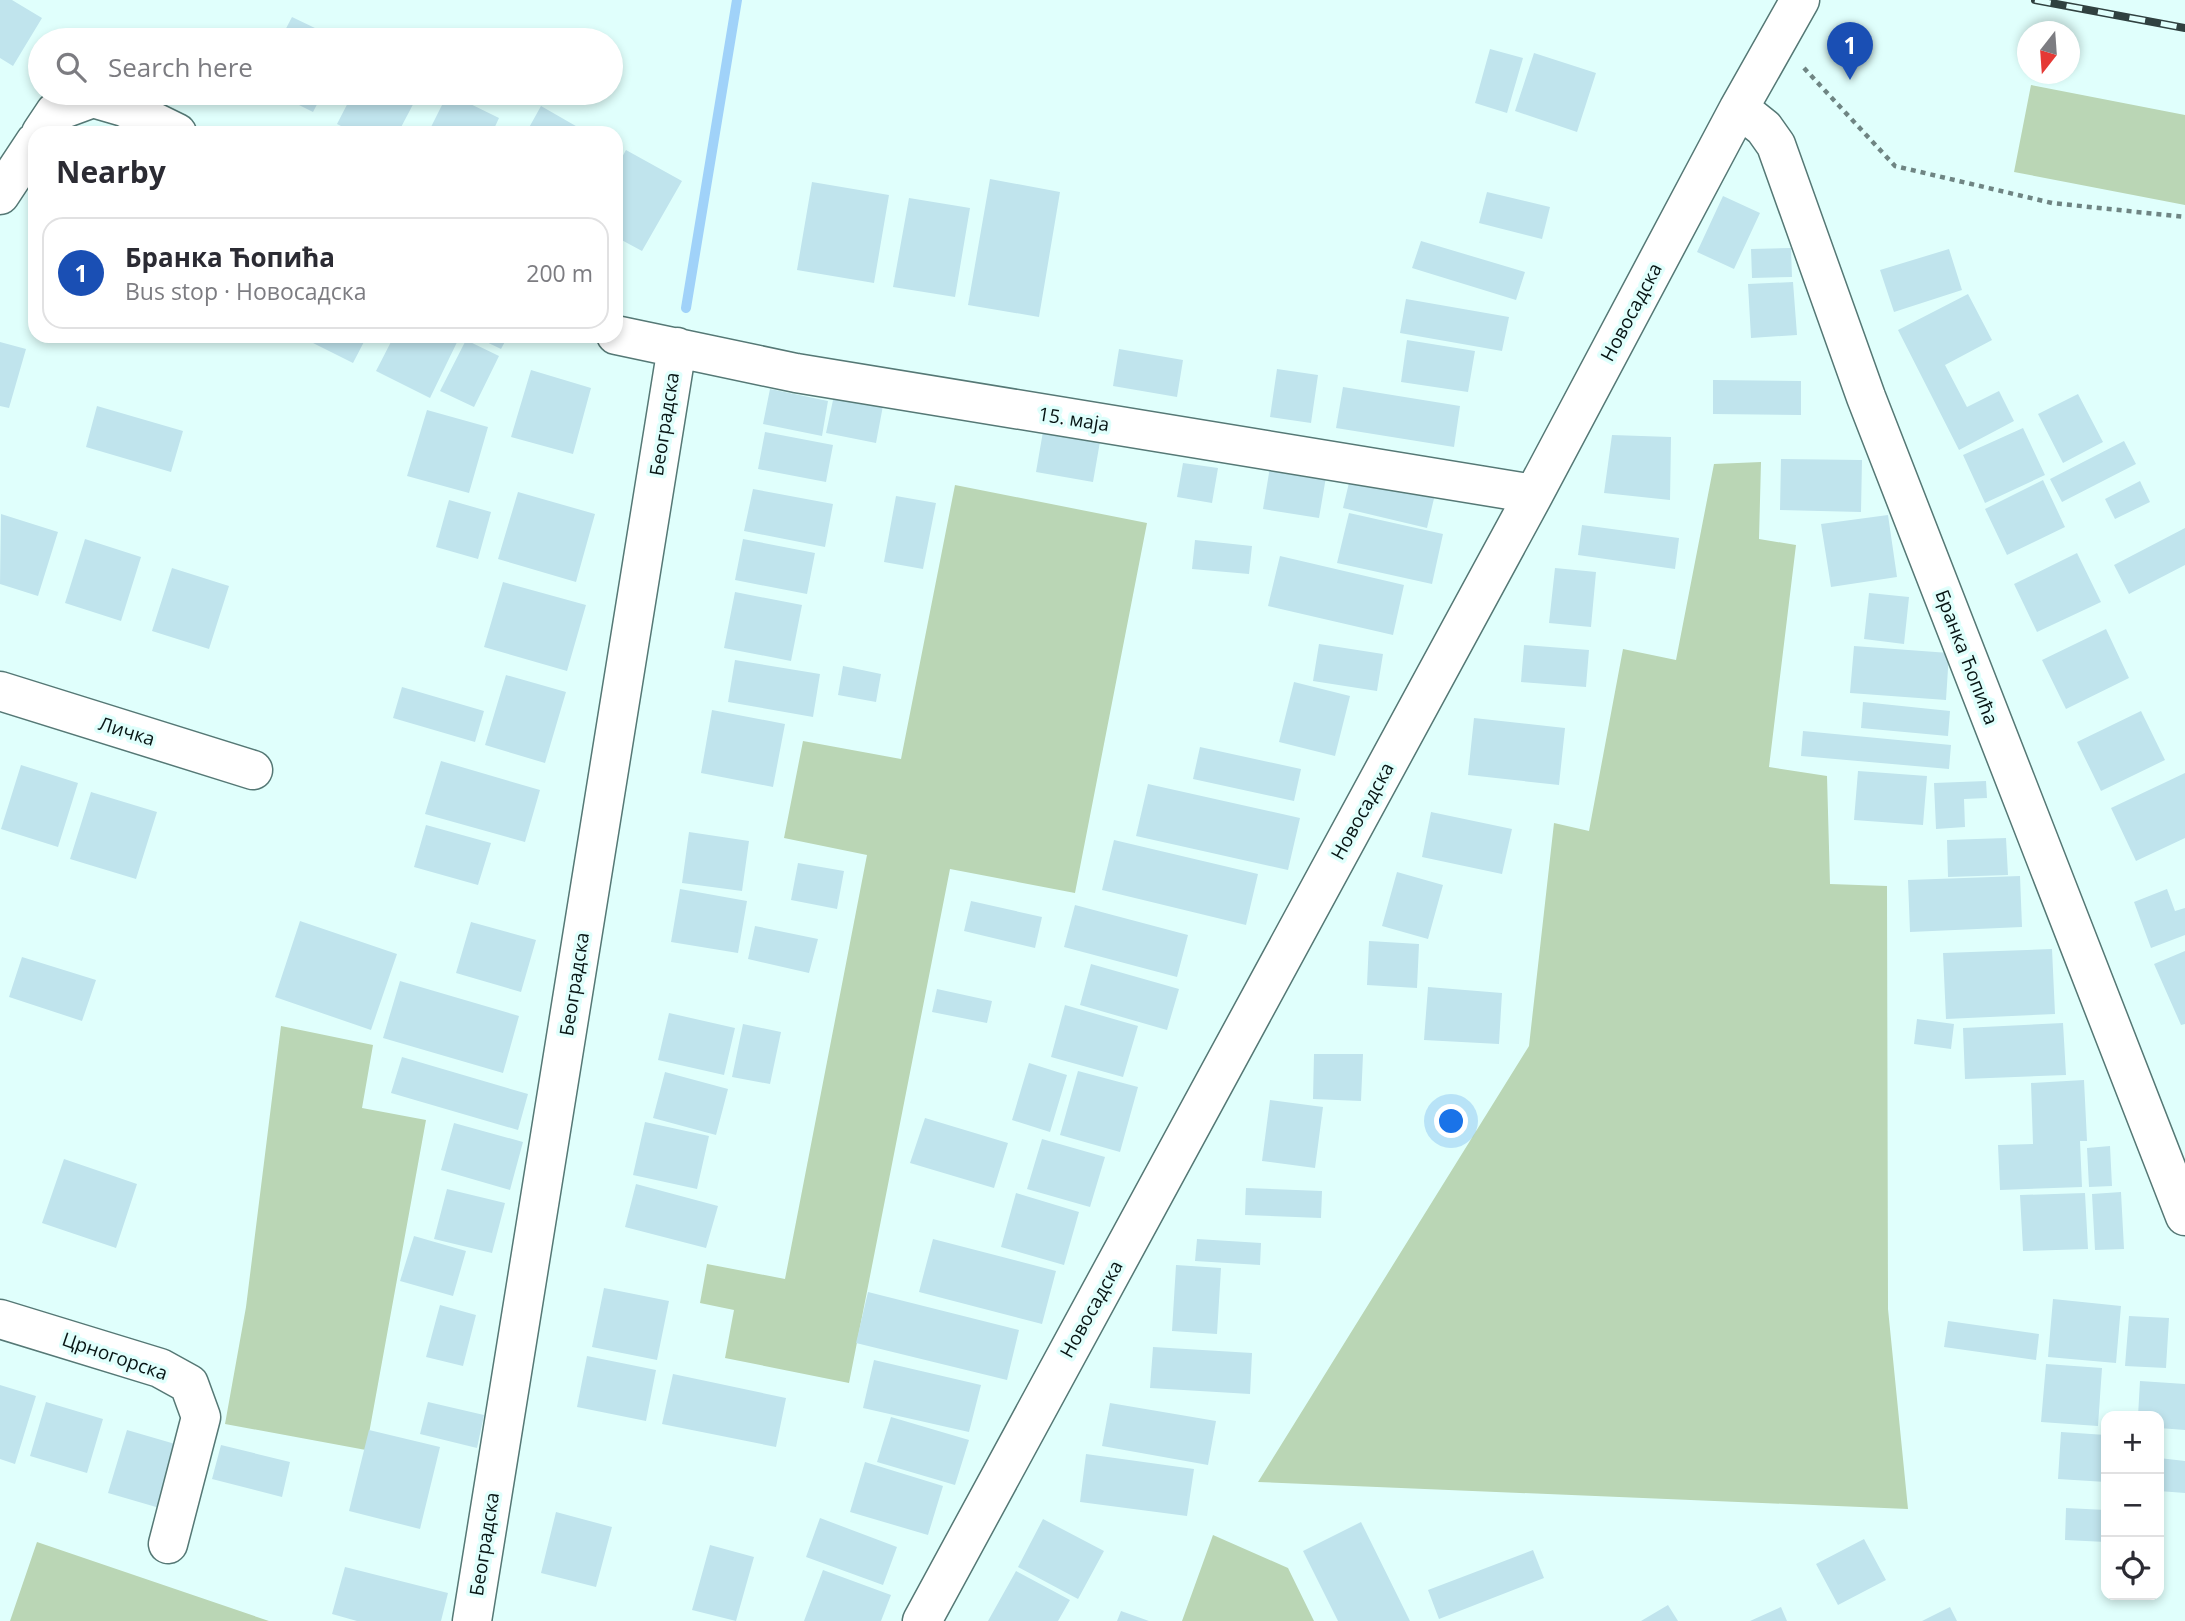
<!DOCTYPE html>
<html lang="en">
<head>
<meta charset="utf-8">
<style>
  :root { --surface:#fff; --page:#f2f2f3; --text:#2b2b33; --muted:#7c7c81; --line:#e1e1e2; --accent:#7c3aed }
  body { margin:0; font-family:"Open Sans",sans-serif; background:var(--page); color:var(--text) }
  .controls { position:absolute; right:21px; bottom:21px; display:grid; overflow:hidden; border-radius:14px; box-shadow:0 4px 10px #0003 }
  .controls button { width:63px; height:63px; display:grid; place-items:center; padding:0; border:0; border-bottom:2px solid var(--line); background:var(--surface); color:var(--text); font:35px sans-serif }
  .compass { position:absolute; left:2017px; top:21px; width:63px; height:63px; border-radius:50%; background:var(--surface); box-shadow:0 4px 10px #0003; rotate:197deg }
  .you { position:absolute; left:1452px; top:1122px; width:24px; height:24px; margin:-18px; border:5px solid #fff; border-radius:50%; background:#1a73e8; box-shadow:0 0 0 10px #1a73e833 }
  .badge { display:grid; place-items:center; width:46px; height:46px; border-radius:50%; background:var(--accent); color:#fff; font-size:23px; font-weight:700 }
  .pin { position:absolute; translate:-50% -58px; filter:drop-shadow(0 2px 4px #0008) }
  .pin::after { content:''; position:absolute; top:37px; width:24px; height:21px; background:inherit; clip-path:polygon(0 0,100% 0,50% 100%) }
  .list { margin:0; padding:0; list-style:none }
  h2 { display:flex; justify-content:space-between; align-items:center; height:91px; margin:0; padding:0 28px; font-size:30px }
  h2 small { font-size:23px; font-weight:400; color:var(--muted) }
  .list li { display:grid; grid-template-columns:46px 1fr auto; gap:21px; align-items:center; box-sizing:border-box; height:112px; margin:0 14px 14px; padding:0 14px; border:2px solid var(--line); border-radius:21px }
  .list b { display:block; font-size:26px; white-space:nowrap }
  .list p { margin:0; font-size:23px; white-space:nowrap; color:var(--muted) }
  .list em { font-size:23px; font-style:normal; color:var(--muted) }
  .icon { flex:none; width:38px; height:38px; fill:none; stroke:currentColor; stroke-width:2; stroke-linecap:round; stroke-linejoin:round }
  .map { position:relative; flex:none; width:2185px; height:1621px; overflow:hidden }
  .search { position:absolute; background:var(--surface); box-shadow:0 4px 10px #0003; left:28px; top:28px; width:595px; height:77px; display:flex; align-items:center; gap:18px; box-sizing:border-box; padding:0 24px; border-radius:38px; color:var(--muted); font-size:26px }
  .panel { position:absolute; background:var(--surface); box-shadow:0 4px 10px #0003; left:28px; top:126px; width:595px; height:217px; border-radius:21px }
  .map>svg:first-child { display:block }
</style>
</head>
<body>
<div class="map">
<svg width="2185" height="1621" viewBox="0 0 2185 1621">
  <rect width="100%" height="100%" fill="#e0fffc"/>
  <path fill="#bad6b5" d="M2031 85 2185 115V205L2014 172Z
    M1761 462 1759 539 1796 545 1769 767 1827 776 1830 884 1887 886 1888 1309 1908 1509 1258 1482 1529 1046 1554 823 1589 831 1623 649 1676 660 1714 464Z
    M955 485 1147 523 1075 893 950 869 849 1383 725 1358 734 1310 700 1303 707 1264 785 1279 867 855 784 838 803 741 901 759Z
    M281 1026 373 1045 362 1108 426 1120 366 1450 225 1424 246 1307Z
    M1213 1535 1288 1568 1314 1621H1182Z
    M37 1542 269 1621H10Z"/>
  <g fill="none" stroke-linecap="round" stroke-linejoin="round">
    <path stroke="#a0d2f9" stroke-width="10" d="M686 308 737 0"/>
  </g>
  <path fill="#c0e4ed" d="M0 0H12L42 18 13 66 0 58Z
    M292 17 340 40H280Z
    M1490 49 1523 58 1507 113 1475 103Z
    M1534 53 1596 73 1577 132 1515 111Z
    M275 93H323L313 112Z
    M353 93H419L398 133H355L337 124Z
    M448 93 499 118 492 133H428Z
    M541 106 588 133H526Z
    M626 150 682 181 642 251 616 237V168Z
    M990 179 1060 192 1039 317 968 305Z
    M812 182 889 195 874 283 797 270Z
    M1487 192 1550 207 1542 239 1479 223Z
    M1723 196 1760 213 1734 269 1697 252Z
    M909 198 970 208 955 297 893 287Z
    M1421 241 1525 272 1516 300 1412 268Z
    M1791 248 1792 277 1752 278 1751 249Z
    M1949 249 1962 290 1894 312 1880 270Z
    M1793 282 1797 335 1751 338 1748 284Z
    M1968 294 1992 340 1945 365 1967 407 1999 391 2014 421 1959 450 1898 330Z
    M1406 299 1509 317 1502 351 1400 333Z
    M299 336H367L353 363Z
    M394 336H460L430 398 376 371Z
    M474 336H508L501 349Z
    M466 340 499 356 474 407 440 391Z
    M1407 340 1475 351 1468 392 1401 382Z
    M0 342 26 349 9 408 0 406Z
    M1119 349 1183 360 1177 397 1113 386Z
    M1277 369 1318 375 1311 423 1270 417Z
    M531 370 591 388 573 454 511 437Z
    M1713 380 1801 381V415L1713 414Z
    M836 386 885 395 876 443 826 433Z
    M1343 387 1460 406 1454 447 1336 428Z
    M770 389 828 401 822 436 763 424Z
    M2078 394 2103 442 2063 463 2038 414Z
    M97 406 183 431 171 472 86 447Z
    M427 410 488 427 469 493 407 476Z
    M1045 420 1102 430 1093 482 1036 472Z
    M2023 428 2045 475 1985 503 1963 455Z
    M765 432 833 445 826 482 758 469Z
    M1612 435 1671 437 1670 500 1604 493Z
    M2124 441 2136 464 2062 502 2050 479Z
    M1781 459 1862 460 1861 512 1780 510Z
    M1271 461 1327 471 1319 518 1263 509Z
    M1183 463 1218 468 1212 503 1177 497Z
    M1352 470 1436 490 1427 528 1343 508Z
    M2043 480 2065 527 2007 555 1985 509Z
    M2140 481 2150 502 2115 519 2105 499Z
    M753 489 833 504 825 547 744 531Z
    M518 492 595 514 576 582 498 559Z
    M896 496 936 503 923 569 884 562Z
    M449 500 491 512 478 559 436 547Z
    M1349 513 1443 534 1432 584 1337 563Z
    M1 514 58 532 38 596 0 584Z
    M1888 515 1897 577 1831 587 1821 524Z
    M1582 525 1679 538 1675 569 1578 555Z
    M2185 528V565L2129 594 2114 565Z
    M85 539 141 557 121 621 65 603Z
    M743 539 815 553 807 594 735 580Z
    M1195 540 1252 546 1249 574 1192 569Z
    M2077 553 2101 602 2037 632 2014 584Z
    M1280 556 1404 585 1393 635 1268 606Z
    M172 568 229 586 209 649 152 631Z
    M1555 568 1596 572 1591 627 1549 623Z
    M503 582 586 605 567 671 484 647Z
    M735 592 802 605 791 661 724 648Z
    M1869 593 1909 597 1904 644 1864 639Z
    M2106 629 2129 678 2066 709 2042 660Z
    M1319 644 1383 654 1377 691 1313 681Z
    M1524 645 1589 650 1586 687 1521 682Z
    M1854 646 1949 653 1946 700 1850 693Z
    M735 660 820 674 813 717 728 702Z
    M843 666 881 674 876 702 838 695Z
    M506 675 566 692 545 763 485 745Z
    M1294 682 1350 696 1335 756 1279 742Z
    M402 687 484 711 475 742 393 718Z
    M1863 702 1950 711 1948 736 1861 728Z
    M712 710 785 724 773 787 701 773Z
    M2141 711 2165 760 2101 791 2077 742Z
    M1474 718 1565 728 1559 785 1468 775Z
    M1803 731 1951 745 1949 769 1801 756Z
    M1200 747 1301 769 1294 801 1193 779Z
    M441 761 540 790 525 842 425 814Z
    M21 765 78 783 58 847 1 829Z
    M1858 771 1927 776 1923 825 1854 820Z
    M2185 773V838L2136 861 2111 808Z
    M1986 781 1987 798 1964 799 1965 827 1936 829 1934 783Z
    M1148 784 1300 818 1288 870 1136 836Z
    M91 792 157 812 136 879 70 859Z
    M1431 812 1512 829 1502 874 1422 857Z
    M426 825 491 843 478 885 414 867Z
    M689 832 749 841 742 891 682 883Z
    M2006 838 2008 875 1948 877 1947 840Z
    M1114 840 1258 874 1246 925 1102 890Z
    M798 863 844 871 837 909 791 900Z
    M1397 872 1443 885 1428 939 1382 926Z
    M2020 876 2022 927 1910 932 1908 880Z
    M680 889 747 901 738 953 671 942Z
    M2167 889 2175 911 2185 908V935L2151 948 2134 902Z
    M971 901 1042 917 1035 948 964 931Z
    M1075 905 1188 935 1177 977 1064 947Z
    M300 921 397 954 371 1030 275 997Z
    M471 922 536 940 521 992 456 973Z
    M755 926 818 939 809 973 748 959Z
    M1369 941 1419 944 1417 988 1367 985Z
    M2052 949 2055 1014 1946 1019 1943 953Z
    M2185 951V1024L2181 1025 2154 964Z
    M22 957 96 980 82 1021 9 997Z
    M1091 964 1179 989 1167 1030 1080 1005Z
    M400 981 519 1016 503 1073 383 1038Z
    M1428 987 1502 993 1499 1044 1424 1040Z
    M937 989 992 1001 987 1023 932 1012Z
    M1065 1005 1138 1026 1123 1077 1051 1057Z
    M669 1013 735 1028 724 1075 658 1060Z
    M1917 1019 1954 1024 1951 1049 1914 1044Z
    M2063 1023 2066 1075 1965 1079 1963 1028Z
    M743 1024 781 1032 770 1084 732 1077Z
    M1314 1054H1363L1361 1101 1313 1099Z
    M402 1057 528 1094 518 1130 391 1093Z
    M1029 1063 1067 1075 1050 1132 1012 1120Z
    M1078 1071 1138 1087 1120 1152 1060 1135Z
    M665 1072 728 1089 716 1135 653 1118Z
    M2084 1080 2087 1141H2080L2082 1187 2000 1190 1998 1145 2033 1144 2031 1083Z
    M1270 1100 1323 1107 1315 1168 1262 1161Z
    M925 1118 1008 1143 994 1188 910 1163Z
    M645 1122 709 1136 697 1189 633 1175Z
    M454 1123 523 1142 510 1190 441 1170Z
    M1042 1139 1105 1157 1090 1207 1027 1189Z
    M2110 1146 2112 1186 2089 1187 2087 1148Z
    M64 1159 137 1184 116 1248 42 1223Z
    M636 1184 718 1206 706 1248 625 1227Z
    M1246 1188 1322 1191 1321 1218 1245 1215Z
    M447 1189 505 1203 492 1253 434 1239Z
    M2121 1192 2124 1249 2095 1250 2092 1194Z
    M1016 1193 1079 1212 1064 1265 1001 1247Z
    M2085 1193 2088 1249 2023 1251 2020 1195Z
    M414 1236 466 1251 453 1296 400 1281Z
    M933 1239 1056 1271 1042 1324 919 1292Z
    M1197 1239 1261 1243 1260 1265 1195 1261Z
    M1176 1265 1221 1268 1217 1334 1172 1331Z
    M604 1288 669 1301 657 1360 592 1347Z
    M868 1292 1019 1330 1007 1380 856 1343Z
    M2053 1299 2121 1306 2116 1363 2048 1357Z
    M440 1305 476 1315 463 1366 426 1357Z
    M2129 1316 2169 1318 2166 1368 2125 1366Z
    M1948 1321 2039 1334 2036 1360 1944 1347Z
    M1153 1347 1252 1353 1250 1394 1150 1388Z
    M587 1356 656 1370 646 1421 577 1407Z
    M874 1360 981 1385 969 1432 863 1408Z
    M2046 1364 2102 1368 2098 1426 2041 1422Z
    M673 1374 786 1398 776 1447 662 1424Z
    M2140 1381 2185 1384V1430L2159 1428V1416H2138Z
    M0 1385 36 1396 15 1464 0 1459Z
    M46 1402 103 1419 87 1473 30 1456Z
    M428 1402 484 1415 477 1448 420 1434Z
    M1110 1403 1216 1421 1208 1465 1102 1446Z
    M891 1417 969 1440 955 1485 877 1462Z
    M127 1430 182 1446 163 1509 108 1493Z
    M369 1430 440 1447 420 1529 349 1511Z
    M2061 1432 2106 1435V1482L2058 1479Z
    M221 1445 290 1462 282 1497 212 1479Z
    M1086 1454 1194 1469 1187 1516 1080 1502Z
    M2159 1458 2185 1461V1493L2159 1491Z
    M865 1462 943 1486 928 1535 850 1512Z
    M2066 1508 2106 1510V1542L2065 1540Z
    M556 1512 612 1527 596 1587 541 1573Z
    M820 1518 897 1547 883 1585 806 1557Z
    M1043 1519 1104 1551 1078 1599 1018 1567Z
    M1361 1522 1410 1621H1338L1303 1551Z
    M1864 1539 1886 1580 1838 1605 1816 1564Z
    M710 1545 754 1557 736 1621 692 1610Z
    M1533 1550 1544 1578 1439 1619 1428 1590Z
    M345 1567 448 1593 441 1621H357L332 1614Z
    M823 1570 891 1595 881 1621H804Z
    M1016 1571 1070 1600 1058 1621H988Z
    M1668 1605 1678 1621H1641Z
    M1781 1607 1787 1621H1750Z
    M1950 1607 1957 1621H1922Z
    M1121 1611 1149 1621H1117Z"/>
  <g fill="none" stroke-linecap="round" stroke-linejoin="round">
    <g stroke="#557875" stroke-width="41">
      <path id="minor" d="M1739 108 1764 128 1776 145 1866 397 2185 1216
        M41 133 55 112 93 98 124 107 177 133
        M0 195 35 142
        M616 335 796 373 1534 494
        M0 691 253 770
        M0 1319 160 1368 189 1384 201 1417 168 1544
        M472 1621 677 347
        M922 1621 1534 494 1739 108 1800 0"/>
    </g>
    <path stroke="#6f8583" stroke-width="4.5" stroke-dasharray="5 5" stroke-linecap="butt" d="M1804 68 1895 166 2052 203 2185 217"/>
    <use href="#minor" stroke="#fff" stroke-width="38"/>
    <g stroke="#304140" stroke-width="8">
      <path id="rail" d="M2035 0 2185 28"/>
    </g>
    <use href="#rail" stroke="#e0fffc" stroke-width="5" stroke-dasharray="16" stroke-linecap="butt"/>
  </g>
  <g text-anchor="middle" stroke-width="7" stroke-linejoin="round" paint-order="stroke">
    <g font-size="19" fill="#071514" stroke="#e0fffc">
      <text transform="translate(1631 312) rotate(-62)" y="7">Новосадска</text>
      <text transform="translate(1074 419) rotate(9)" y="7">15. маја</text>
      <text transform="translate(664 424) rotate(-81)" y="7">Београдска</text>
      <text transform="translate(1967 657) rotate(69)" y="7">Бранка Ћопића</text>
      <text transform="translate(127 731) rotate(17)" y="7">Личка</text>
      <text transform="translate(1362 811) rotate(-61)" y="7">Новосадска</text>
      <text transform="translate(574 984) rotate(-81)" y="7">Београдска</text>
      <text transform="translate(1091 1309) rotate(-61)" y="7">Новосадска</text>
      <text transform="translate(115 1356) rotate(19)" y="7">Црногорска</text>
      <text transform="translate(484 1544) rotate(-81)" y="7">Београдска</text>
    </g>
  </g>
</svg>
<div class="controls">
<button>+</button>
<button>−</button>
<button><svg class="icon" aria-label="locate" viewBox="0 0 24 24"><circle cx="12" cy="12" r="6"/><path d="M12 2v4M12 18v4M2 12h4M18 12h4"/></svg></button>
</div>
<svg class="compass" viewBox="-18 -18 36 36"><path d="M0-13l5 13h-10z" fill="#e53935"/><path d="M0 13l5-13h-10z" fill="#7c7c81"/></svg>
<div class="you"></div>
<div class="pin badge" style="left:1850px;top:80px;background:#1a4fb4">1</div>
<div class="search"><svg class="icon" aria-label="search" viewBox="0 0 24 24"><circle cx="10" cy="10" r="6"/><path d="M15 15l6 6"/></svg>Search here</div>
<section class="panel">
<h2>Nearby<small></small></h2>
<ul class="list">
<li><span class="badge" style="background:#1a4fb4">1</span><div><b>Бранка Ћопића</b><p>Bus stop · Новосадска</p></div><em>200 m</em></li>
</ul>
</section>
</div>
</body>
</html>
